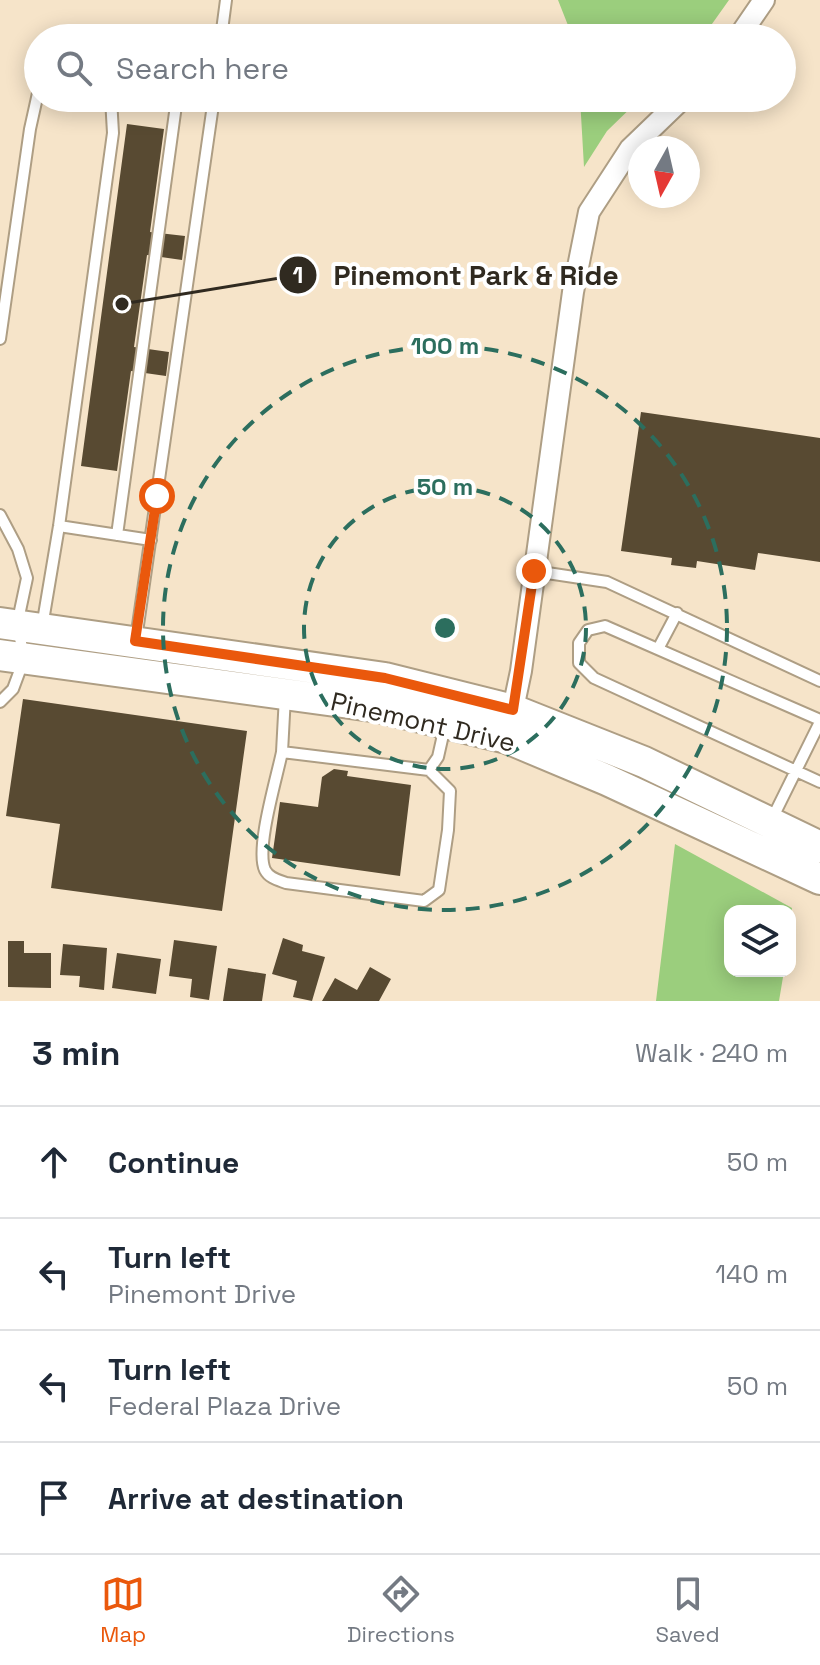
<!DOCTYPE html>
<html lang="en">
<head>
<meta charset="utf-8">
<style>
  :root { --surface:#fff; --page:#f6f6f7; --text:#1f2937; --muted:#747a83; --line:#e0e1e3; --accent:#ea580c }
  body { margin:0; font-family:"Space Grotesk",sans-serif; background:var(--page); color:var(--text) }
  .controls { position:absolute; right:24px; bottom:24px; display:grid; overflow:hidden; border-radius:16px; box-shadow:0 4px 20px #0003 }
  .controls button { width:72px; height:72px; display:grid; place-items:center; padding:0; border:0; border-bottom:2px solid var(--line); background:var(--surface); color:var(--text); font:40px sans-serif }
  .compass { position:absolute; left:628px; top:136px; width:72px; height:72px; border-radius:50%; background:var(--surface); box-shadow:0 4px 20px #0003; rotate:188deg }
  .stop { position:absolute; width:24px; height:24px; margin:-18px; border:6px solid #ea580c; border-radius:50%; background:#fff }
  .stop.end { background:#ea580c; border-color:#fff; box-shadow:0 2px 8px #0008 }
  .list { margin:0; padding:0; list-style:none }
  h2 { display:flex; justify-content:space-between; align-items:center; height:104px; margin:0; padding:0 32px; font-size:34px }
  h2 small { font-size:26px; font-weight:400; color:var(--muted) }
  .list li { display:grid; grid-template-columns:52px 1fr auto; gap:24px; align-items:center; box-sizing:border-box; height:112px; padding:0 32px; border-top:2px solid var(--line) }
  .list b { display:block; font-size:30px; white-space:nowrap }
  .list p { margin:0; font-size:26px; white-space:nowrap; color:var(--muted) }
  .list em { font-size:26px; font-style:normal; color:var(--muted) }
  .icon { flex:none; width:44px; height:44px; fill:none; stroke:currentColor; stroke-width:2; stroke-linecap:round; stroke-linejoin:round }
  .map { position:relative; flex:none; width:820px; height:1001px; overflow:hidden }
  .search { position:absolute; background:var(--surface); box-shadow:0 4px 20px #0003; left:24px; right:24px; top:24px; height:88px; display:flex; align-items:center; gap:20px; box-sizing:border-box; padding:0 28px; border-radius:44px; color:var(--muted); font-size:30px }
  .sheet { height:552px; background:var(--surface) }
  nav { display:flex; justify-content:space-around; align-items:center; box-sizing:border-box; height:112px; border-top:2px solid var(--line); background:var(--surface); font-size:22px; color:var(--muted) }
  nav a { display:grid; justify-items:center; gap:4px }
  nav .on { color:var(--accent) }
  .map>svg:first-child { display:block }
</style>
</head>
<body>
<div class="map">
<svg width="820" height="1001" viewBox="0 0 820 1001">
  <rect width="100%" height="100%" fill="#f6e4c9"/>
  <path fill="#9bce7d" d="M558 0H729L702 38H573Z
    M580 98H641L607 131 584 167Z
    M675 844 792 908 790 925V911H730V971H784L779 1001H656Z"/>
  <path fill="#584a32" d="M127 124 164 129 150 232 185 236 182 260 147 255 134 347 169 352 166 376 131 371 117 471 81 466Z
    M641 412 820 438V562L758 553 755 570 697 561 696 568 671 565 672 558 621 551Z
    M23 699 247 731 222 911 51 888 60 824 6 816Z
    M334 769 348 771 347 776 411 785 400 876 272 858 280 802 318 807 322 777Z
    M283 938 303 945 302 951 325 957 312 1001 293 997 297 981 272 974Z
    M174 940 217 946 209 1000 190 997 192 979 169 976Z
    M8 941H24V953H51V988L8 987Z
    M63 944 107 948 104 990 79 987 80 976 60 975Z
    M117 953 161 959 156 994 112 988Z
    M370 967 391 979 379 1001H322L335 978 357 990Z
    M228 968 266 974 262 1001H223Z"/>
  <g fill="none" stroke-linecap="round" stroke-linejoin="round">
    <g stroke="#ae9e84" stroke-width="14">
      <path id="service" d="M221 38 226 0
        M0 339 30 129 38 93
        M0 515 18 549 27 578 17 625 24 656
        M59 526 151 540
        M117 535 177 98
        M534 571 607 582 820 681
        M42 627 59 526 113 133 111 98
        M136 639 214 98
        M658 649 677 613
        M285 696 282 752 429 770 438 757 445 726
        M0 702 13 689 23 662
        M820 720 605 626 588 630 579 643V663L594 678 820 782
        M282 752C277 777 255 849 265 870 269 878 278 880 286 883L424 901 439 890 448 830 450 791 429 770
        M771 821 820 722"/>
    </g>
    <g stroke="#ae9e84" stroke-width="24">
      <path id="minor" d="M738 38 764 0
        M510 723 521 671 573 292 589 212 630 149 683 98"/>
    </g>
    <g stroke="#ae9e84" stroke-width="34">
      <path id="secondary" d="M0 623 385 678 513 710 644 762 820 847
        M0 655 379 707 507 738 607 780 820 879"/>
    </g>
    <use href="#service" stroke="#fff" stroke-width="10"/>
    <use href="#minor" stroke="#fff" stroke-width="20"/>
    <use href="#secondary" stroke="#fff" stroke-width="30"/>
  </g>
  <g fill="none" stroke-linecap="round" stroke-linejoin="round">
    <path stroke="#ea580c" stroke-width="10" d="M157 496 135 641 385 678 513 710 534 571"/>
  </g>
  <g fill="none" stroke="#2c6e5e" stroke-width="4" stroke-dasharray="14 10">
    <circle cx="445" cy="628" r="141"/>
    <circle cx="445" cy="628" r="282"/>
  </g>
  <g text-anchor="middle" stroke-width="8" stroke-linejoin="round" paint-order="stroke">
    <g font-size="26" fill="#302a20" stroke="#fff">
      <text transform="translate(423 722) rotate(13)" y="9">Pinemont Drive</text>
    </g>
  </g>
  <circle cx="445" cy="628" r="12" fill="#2c6e5e" stroke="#fff" stroke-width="4"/>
  <g font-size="24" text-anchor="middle" font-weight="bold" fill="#2c6e5e" stroke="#fff" stroke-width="8" stroke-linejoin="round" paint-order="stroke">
    <text x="445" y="354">100 m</text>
    <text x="445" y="495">50 m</text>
  </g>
  <path fill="none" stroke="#302a20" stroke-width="3" d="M122 304L298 275"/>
  <g fill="#302a20" stroke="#fff" stroke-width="3">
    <circle cx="122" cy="304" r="8"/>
    <circle cx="298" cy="275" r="20"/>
  </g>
  <g font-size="24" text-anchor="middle" font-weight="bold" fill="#fff">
    <text x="298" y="283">1</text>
  </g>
  <g font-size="28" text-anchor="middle" font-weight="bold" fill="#302a20" stroke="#fff" stroke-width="8" stroke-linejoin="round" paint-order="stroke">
    <text x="476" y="285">Pinemont Park &amp; Ride</text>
  </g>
</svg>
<div class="controls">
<button><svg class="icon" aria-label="layers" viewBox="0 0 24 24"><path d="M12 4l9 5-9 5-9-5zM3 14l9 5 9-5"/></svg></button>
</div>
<svg class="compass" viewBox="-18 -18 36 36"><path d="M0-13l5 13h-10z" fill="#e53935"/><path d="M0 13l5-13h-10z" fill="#747a83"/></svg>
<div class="stop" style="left:157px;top:496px"></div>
<div class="stop end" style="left:534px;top:571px"></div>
<div class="search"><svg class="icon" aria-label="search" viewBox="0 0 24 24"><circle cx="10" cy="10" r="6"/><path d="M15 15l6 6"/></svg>Search here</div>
</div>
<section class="sheet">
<h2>3 min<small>Walk · 240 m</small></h2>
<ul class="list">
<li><svg class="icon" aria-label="ahead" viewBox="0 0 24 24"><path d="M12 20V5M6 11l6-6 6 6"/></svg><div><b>Continue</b></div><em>50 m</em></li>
<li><svg class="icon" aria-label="left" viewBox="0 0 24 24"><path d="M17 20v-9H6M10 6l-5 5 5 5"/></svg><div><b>Turn left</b><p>Pinemont Drive</p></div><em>140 m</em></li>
<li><svg class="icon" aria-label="left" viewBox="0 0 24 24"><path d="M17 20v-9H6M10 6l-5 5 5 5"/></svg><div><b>Turn left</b><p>Federal Plaza Drive</p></div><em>50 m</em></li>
<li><svg class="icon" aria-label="arrive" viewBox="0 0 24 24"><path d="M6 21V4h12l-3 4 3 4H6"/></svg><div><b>Arrive at destination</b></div></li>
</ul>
</section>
<nav>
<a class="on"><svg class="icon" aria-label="map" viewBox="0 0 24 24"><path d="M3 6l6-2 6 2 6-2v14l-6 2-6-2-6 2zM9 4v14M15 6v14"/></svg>Map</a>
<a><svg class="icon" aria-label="directions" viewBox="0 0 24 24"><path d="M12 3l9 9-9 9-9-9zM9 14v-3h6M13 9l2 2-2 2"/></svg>Directions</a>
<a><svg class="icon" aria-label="saved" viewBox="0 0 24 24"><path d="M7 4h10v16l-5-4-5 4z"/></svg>Saved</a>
</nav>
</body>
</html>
